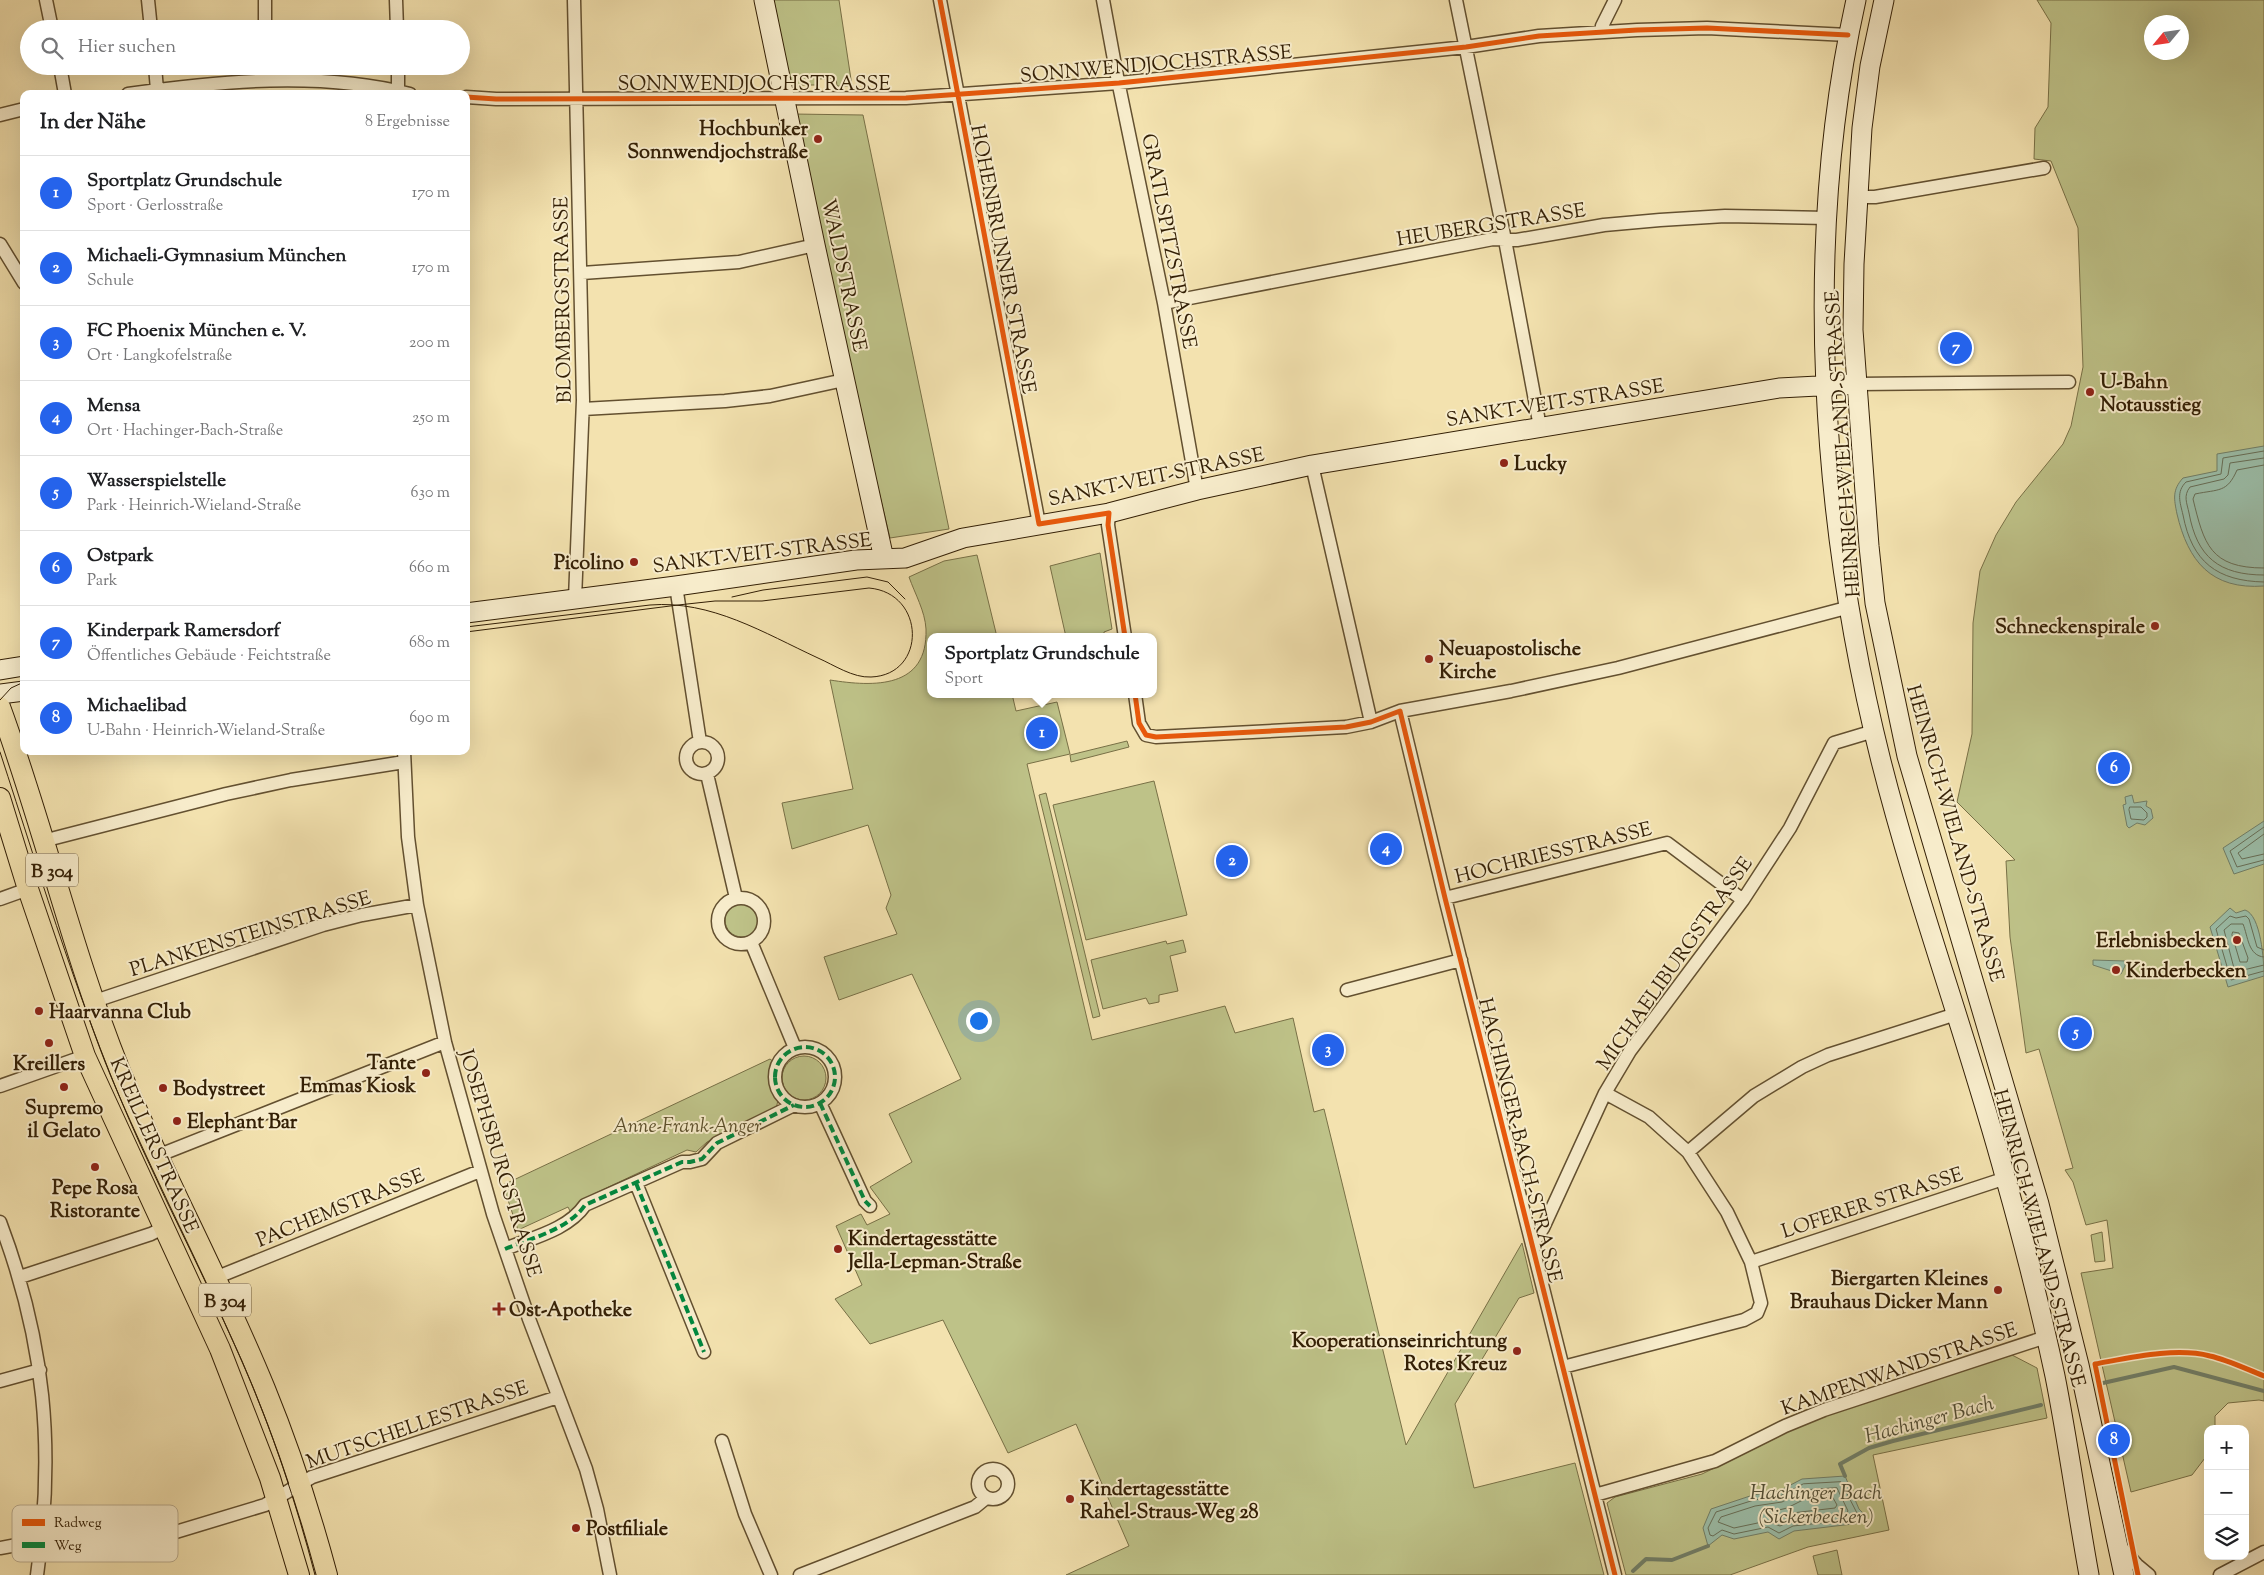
<!DOCTYPE html>
<html lang="de">
<head>
<meta charset="utf-8">
<style>
  :root { --surface:#fff; --page:#f6f6f6; --text:#202124; --muted:#757577; --line:#e0e0e0; --accent:#2563eb }
  body { margin:0; font-family:"Sorts Mill Goudy",serif; background:var(--page); color:var(--text) }
  .controls { position:absolute; right:15px; bottom:15px; display:grid; overflow:hidden; border-radius:10px; box-shadow:0 5px 20px #0002 }
  .controls button { width:45px; height:45px; display:grid; place-items:center; padding:0; border:0; border-bottom:1px solid var(--line); background:var(--surface); color:var(--text); font:25px sans-serif }
  .compass { position:absolute; left:2144px; top:15px; width:45px; height:45px; border-radius:50%; background:var(--surface); box-shadow:0 5px 20px #0002; rotate:241deg }
  .you { position:absolute; left:978px; top:1020px; width:18px; height:18px; margin:-12px; border:4px solid #fff; border-radius:50%; background:#1a73e8; box-shadow:0 0 0 8px #1a73e833 }
  .badge { display:grid; place-items:center; width:32px; height:32px; border-radius:50%; background:var(--accent); color:#fff; font-size:16px; font-weight:700 }
  .pin { position:absolute; translate:-50% -50%; border:2px solid #fff; box-shadow:0 1px 5px #0006 }
  .popup { position:absolute; left:927px; top:633px; width:230px; height:65px; box-sizing:border-box; display:grid; place-content:center; border-radius:10px; background:var(--surface); filter:drop-shadow(0 1px 4px #0005); font-size:16px; white-space:nowrap; color:var(--muted) }
  .popup b { font-size:19px; color:var(--text) }
  .popup::after { content:''; position:absolute; left:50%; top:100%; margin-left:-10px; border:10px solid transparent; border-top-color:var(--surface) }
  .list { margin:0; padding:0; list-style:none }
  h2 { display:flex; justify-content:space-between; align-items:center; height:65px; margin:0; padding:0 20px; font-size:21px }
  h2 small { font-size:16px; font-weight:400; color:var(--muted) }
  .list li { display:grid; grid-template-columns:32px 1fr auto; gap:15px; align-items:center; box-sizing:border-box; height:75px; padding:0 20px; border-top:1px solid var(--line) }
  .list b { display:block; font-size:19px; white-space:nowrap }
  .list p { margin:0; font-size:16px; white-space:nowrap; color:var(--muted) }
  .list em { font-size:16px; font-style:normal; color:var(--muted) }
  .icon { flex:none; width:28px; height:28px; fill:none; stroke:currentColor; stroke-width:2; stroke-linecap:round; stroke-linejoin:round }
  .map { position:relative; flex:none; width:2264px; height:1575px; overflow:hidden }
  .search { position:absolute; background:var(--surface); box-shadow:0 5px 20px #0002; left:20px; top:20px; width:450px; height:55px; display:flex; align-items:center; gap:12px; box-sizing:border-box; padding:0 18px; border-radius:28px; color:var(--muted); font-size:19px }
  .panel { position:absolute; background:var(--surface); box-shadow:0 5px 20px #0002; left:20px; top:90px; width:450px; height:665px; border-radius:10px }
  .map>svg:first-child { display:block }
</style>
</head>
<body>
<div class="map">
<svg width="2264" height="1575" viewBox="0 0 2264 1575">
  <rect width="100%" height="100%" fill="#f3e2af"/>
  <filter id="stains"><feTurbulence type="fractalNoise" baseFrequency=".004" numOctaves="4"/><feColorMatrix values="0 0 0 0 .2 0 0 0 0 .09 0 0 0 0 .02 0 0 0 .5 -.17"/></filter>
  <radialGradient id="worn" r=".72"><stop offset=".6" stop-color="#630" stop-opacity="0"/><stop offset="1" stop-color="#630" stop-opacity=".3"/></radialGradient>
  <path fill="#bec288" stroke="#787046" fill-rule="evenodd" d="M770 0H839L852 86H837L836 78 818 79 817 85H787Z
    M2037 0H2264V1401L2259 1400 2228 1403 2215 1416V1429H2208V1454L2192 1475 2131 1492 2081 1273 2113 1268 2107 1220 2086 1225 2073 1182 2065 1170 2073 1168 2039 1049 2026 1053 2010 937 2006 861 2015 860 1957 802 1972 734 1973 623 1980 571 1996 535 2016 502 2063 444 2071 426 2083 367 2078 228 2051 161 2034 159 2035 128 2048 107 2051 23ZM2152 22H2182V52H2152Z
    M793 114 863 115 949 529 890 538 853 383Z
    M1100 553 1112 629 1104 632V636L1100 637H1066L1050 566Z
    M977 555 997 637H931V694H1012L1016 711 1057 702 1070 754 1027 764 1092 1040 1225 1006 1235 1033 1293 1018 1314 1112 1324 1109 1406 1445 1522 1243 1534 1293 1519 1298 1455 1404 1474 1488 1575 1463 1604 1575H1066L1129 1546 1076 1424 1008 1453 943 1320 870 1344 835 1299 862 1285 836 1226 861 1214 867 1225 890 1214 870 1187 912 1162 889 1114 961 1079 912 974 839 1000 824 957 897 934 886 908 891 895 868 825 792 849 782 803 853 789 830 680C874 687 928 689 926 629 925 611 915 594 909 577L944 561Z
    M1127 741 1129 747 1071 762 1070 755Z
    M1154 781 1187 915 1086 940 1053 805Z
    M1046 793 1100 1016 1093 1018 1039 795Z
    M725 920a17 17 0 1 1 34 0a17 17 0 1 1-34 0Z
    M1183 940 1186 952 1170 956 1178 991 1159 995V1002L1149 1004 1146 998 1103 1009 1091 960 1166 941 1167 944Z
    M782 1078a22 22 0 1 1 44 0a22 22 0 1 1-44 0Z
    M770 1059 774 1062C768 1077 768 1087 778 1100L776 1109 707 1142 696 1152 687 1150 581 1200 572 1215 568 1207 518 1230 503 1185Z
    M2102 1232 2105 1261 2095 1262 2091 1235Z
    M2012 1355 2037 1368 2047 1418 1873 1455 1889 1530 1808 1547 1730 1575H1626L1607 1503 1615 1497 1702 1474 1814 1419Z
    M1837 1550 1842 1575H1818L1813 1556Z"/>
  <path fill="#9bbea9" stroke="#717e67" d="M2264 446V586C2211 590 2188 561 2177 514 2174 499 2172 490 2183 478L2217 471V454Z
    M2132 795 2134 803 2147 801 2146 806 2151 809 2153 818 2145 825 2137 823 2129 828 2127 826 2123 805 2126 804 2125 797Z
    M2264 821V864L2234 874 2223 848Z
    M2230 908 2236 913 2245 910C2261 915 2264 961 2264 976L2228 987 2210 927Z
    M2093 960 2125 961V966L2121 974 2093 965Z
    M1845 1476 1859 1509 1864 1514 1861 1523 1794 1531 1779 1539 1768 1532 1734 1539 1722 1535 1708 1546 1703 1528 1711 1509 1753 1495 1779 1491 1802 1479Z"/>
  <g fill="none" stroke-linecap="round" stroke-linejoin="round">
    <path stroke="#676e57" stroke-width="1" d="M2264 451 2223 458 2221 474 2186 482C2176 492 2180 502 2183 515 2192 562 2217 581 2264 582
      M2264 458 2230 463 2228 475 2224 479 2190 487C2183 496 2187 503 2189 513 2197 557 2219 575 2264 575
      M2264 465 2237 470C2227 493 2219 489 2195 494L2193 499C2204 544 2210 568 2264 568
      M2130 807H2141L2147 813V817L2144 820 2131 819 2129 810Z
      M2264 827 2230 851 2237 867 2264 860
      M2264 834 2238 853 2242 859 2264 854
      M2233 932 2239 933 2248 958 2247 962H2240L2232 935Z
      M2264 950 2257 947 2249 919 2246 916 2236 918 2230 916 2216 929 2231 980 2264 971
      M2264 957C2248 956 2248 936 2243 924H2231L2224 930 2235 972 2264 965
      M1841 1482 1858 1515 1856 1519 1793 1526 1779 1533 1768 1527 1734 1534 1722 1530 1713 1536 1710 1535 1708 1528 1716 1512 1754 1500 1780 1496 1803 1484Z
      M1837 1488 1848 1511 1846 1514 1793 1520 1780 1526 1767 1521 1734 1528 1718 1522 1721 1517 1755 1506 1782 1502 1805 1490Z
      M1832 1496 1837 1505 1835 1508 1792 1513 1780 1517 1774 1513 1775 1511 1787 1508 1807 1498Z"/>
    <path stroke="#717e67" stroke-width="4" d="M2103 1383 2174 1367 2264 1391
      M1845 1476 1840 1464 1869 1448 1893 1441 2041 1405
      M1633 1571 1646 1559 1672 1560 1708 1546"/>
    <g stroke="#635030" stroke-width="15">
      <path id="street" d="M46 0 52 29
        M148 0 151 29
        M265 0V29
        M396 0 397 29
        M574 0 583 400 575 599
        M940 0 1039 524
        M1103 0 1117 76 1164 303 1197 490
        M1456 0 1505 240 1540 427
        M1601 32 1602 26 1615 0
        M60 66 65 94
        M155 66 157 90
        M266 66V80
        M398 66V94
        M128 94C220 81 319 71 410 94
        M466 97 496 99 906 98 1119 83 1466 47 1539 36 1637 30 1707 28 1848 35
        M0 115 24 109
        M1856 197H1875L2044 168
        M0 244 24 283
        M582 273 739 262 815 245
        M1164 303 1493 239 1517 240 1604 225 1660 220 1725 216 1827 218
        M1857 384 2069 382
        M583 409 725 401 770 396 844 380
        M1312 465 1371 722
        M1109 513 1108 525 1125 637
        M676 586 700 742
        M1135 694 1139 723 1146 735 1156 737 1346 727 1371 722 1400 711 1511 691 1618 668 1850 607
        M1400 711 1445 898 1615 1575
        M686 758a16 16 0 1 1 32 0a16 16 0 1 1-32 0Z
        M404 751 408 837 417 905 445 1042 493 1214 529 1319 586 1469 597 1509 610 1575
        M707 774 736 898
        M43 841 226 794 291 780 404 762
        M718 921a23 23 0 1 1 46 0a23 23 0 1 1-46 0Z
        M1445 898 1667 843 1743 900
        M0 899 28 889
        M751 942 795 1048
        M1347 990 1461 960
        M95 1001 323 925 362 915 417 905
        M775 1077a30 30 0 1 1 60 0a30 30 0 1 1-60 0Z
        M0 1086 85 1056
        M820 1103 865 1201 870 1206
        M1688 1152 1754 1096 1802 1067 1828 1055 1956 1014
        M157 1156 445 1042
        M636 1183 704 1352
        M0 1222C45 1341 55 1449 37 1575
        M1532 1245 1543 1228 1605 1093 1630 1051 1743 900 1790 828 1834 743 1874 731
        M505 1249C531 1238 568 1230 585 1205L682 1162H690L702 1159 717 1143 794 1105
        M1751 1262 2006 1178
        M20 1277 151 1234 163 1228
        M215 1278 480 1171
        M1563 1367 1744 1320 1757 1313 1761 1303 1751 1262 1727 1212 1688 1152 1649 1117 1605 1093
        M0 1381 40 1370
        M722 1441 745 1514 771 1575
        M978 1484a15 15 0 1 1 30 0a15 15 0 1 1-30 0Z
        M1595 1495 1715 1461 1785 1426 1824 1410 2046 1337
        M2119 1545 2137 1565 2149 1575
        M0 1548 22 1544 60 1547H94L169 1534 265 1505 312 1477 558 1397
        M800 1575 975 1507 986 1498
        M2220 1575 2264 1552"/>
    </g>
    <g stroke="#331f05" stroke-width="21">
      <path id="secondary" d="M764 0 815 245 884 559
        M1856 0C1802 242 1821 522 1881 761 1917 903 1968 1039 2006 1180 2024 1244 2041 1310 2055 1376 2068 1442 2077 1509 2089 1575
        M1884 0 1870 66 1862 128 1854 264 1853 330 1869 546 1875 603 1907 756 2039 1204 2079 1365 2124 1575
        M466 613 676 586 856 560 905 558 963 538 1109 513 1197 490 1312 465 1779 388 1857 384
        M0 670 24 666
        M0 694 24 691"/>
    </g>
    <g stroke="#331f05" stroke-width="22">
      <path id="primary" d="M0 707C44 827 72 952 120 1071 165 1179 221 1281 265 1389 290 1450 310 1512 327 1575
        M0 798 28 889 85 1056 220 1349 270 1478 299 1575"/>
    </g>
    <use href="#street" stroke="#f7eccb" stroke-width="12"/>
    <use href="#secondary" stroke="#f7eccb" stroke-width="19"/>
    <use href="#primary" stroke="#f3e2af" stroke-width="20"/>
    <path stroke="#331f05" stroke-width="1" d="M732 597 763 590 867 577 888 582 905 599
      M466 627 650 605C711 600 764 633 818 658 834 665 853 678 871 677 927 675 926 593 869 588L762 601H715L678 605 466 632
      M0 700 11 688 24 682
      M0 752C43 884 83 1018 140 1144 173 1217 210 1288 242 1361 272 1430 296 1502 315 1575"/>
    <path stroke="#00873e" stroke-width="4" stroke-dasharray="8 4" stroke-linecap="butt" d="M775 1077a30 30 0 1 1 60 0a30 30 0 1 1-60 0Z
      M820 1103 865 1201 870 1206
      M636 1183 704 1352
      M505 1249C531 1238 568 1230 585 1205L682 1162H690L702 1159 717 1143 794 1105"/>
    <g stroke="#f7eccb" stroke-width="8">
      <path id="cycleway" d="M940 0 1039 524 1109 513 1108 525 1125 637
        M466 97 496 99 906 98 1119 83 1466 47 1539 36 1637 30 1707 28 1848 35
        M1135 694 1139 723 1146 735 1156 737 1346 727 1371 722 1400 711 1445 898 1615 1575
        M2138 1575 2095 1364C2129 1358 2175 1347 2210 1356 2228 1360 2246 1369 2264 1376"/>
    </g>
    <use href="#cycleway" stroke="#e8590c" stroke-width="5"/>
  </g>
  <g fill="#8f2418" stroke="#f7eccb" stroke-width="2">
    <circle cx="818" cy="139" r="5"/>
    <circle cx="2090" cy="392" r="5"/>
    <circle cx="1504" cy="463" r="5"/>
    <circle cx="634" cy="562" r="5"/>
    <circle cx="2155" cy="626" r="5"/>
    <circle cx="1429" cy="659" r="5"/>
    <circle cx="2237" cy="940" r="5"/>
    <circle cx="2116" cy="970" r="5"/>
    <circle cx="39" cy="1011" r="5"/>
    <circle cx="49" cy="1043" r="5"/>
    <circle cx="426" cy="1073" r="5"/>
    <circle cx="64" cy="1087" r="5"/>
    <circle cx="163" cy="1088" r="5"/>
    <circle cx="177" cy="1121" r="5"/>
    <circle cx="95" cy="1167" r="5"/>
    <circle cx="838" cy="1249" r="5"/>
    <circle cx="1998" cy="1290" r="5"/>
    <path d="M496.5 1301.5h5v5h5v5h-5v5h-5v-5h-5v-5h5z"/>
    <circle cx="1517" cy="1351" r="5"/>
    <circle cx="1070" cy="1499" r="5"/>
    <circle cx="576" cy="1528" r="5"/>
  </g>
  <g text-anchor="middle" stroke-width="4" stroke-linejoin="round" paint-order="stroke">
    <g fill="#f7eccb" stroke="#6e5c40" stroke-width="1">
      <rect x="26" y="853.5" width="52" height="33" rx="4"/>
      <rect x="199" y="1283.5" width="52" height="33" rx="4"/>
    </g>
    <g font-size="19" font-weight="bold" fill="#331f05">
      <text x="52" y="877">B 304</text>
      <text x="225" y="1307">B 304</text>
    </g>
    <g font-size="20" fill="#331f05" stroke="#f7eccb">
      <text transform="translate(1156 63) rotate(-5)" y="7">SONNWENDJOCHSTRASSE</text>
      <text x="754" y="90">SONNWENDJOCHSTRASSE</text>
      <text transform="translate(1491 224) rotate(-9)" y="7">HEUBERGSTRASSE</text>
      <text transform="translate(1170 241) rotate(79)" y="7">GRATLSPITZSTRASSE</text>
      <text transform="translate(1004 259) rotate(79)" y="7">HOHENBRUNNER STRASSE</text>
      <text transform="translate(845 275) rotate(78)" y="7">WALDSTRASSE</text>
      <text transform="translate(562 300) rotate(-91)" y="7">BLOMBERGSTRASSE</text>
      <text transform="translate(1555 402) rotate(-9)" y="7">SANKT-VEIT-STRASSE</text>
      <text transform="translate(1842 444) rotate(-94)" y="7">HEINRICH-WIELAND-STRASSE</text>
      <text transform="translate(1156 476) rotate(-12)" y="7">SANKT-VEIT-STRASSE</text>
      <text transform="translate(762 552) rotate(-7)" y="7">SANKT-VEIT-STRASSE</text>
      <text transform="translate(1956 833) rotate(74)" y="7">HEINRICH-WIELAND-STRASSE</text>
      <text transform="translate(1553 852) rotate(-14)" y="7">HOCHRIESSTRASSE</text>
      <text transform="translate(250 933) rotate(-17)" y="7">PLANKENSTEINSTRASSE</text>
      <text transform="translate(1674 963) rotate(-55)" y="7">MICHAELIBURGSTRASSE</text>
      <text transform="translate(1521 1140) rotate(76)" y="7">HACHINGER-BACH-STRASSE</text>
      <text transform="translate(155 1145) rotate(66)" y="7">KREILLERSTRASSE</text>
      <text transform="translate(501 1163) rotate(73)" y="7">JOSEPHSBURGSTRASSE</text>
      <text transform="translate(1872 1202) rotate(-18)" y="7">LOFERER STRASSE</text>
      <text transform="translate(340 1207) rotate(-22)" y="7">PACHEMSTRASSE</text>
      <text transform="translate(2040 1238) rotate(75)" y="7">HEINRICH-WIELAND-STRASSE</text>
      <text transform="translate(1899 1368) rotate(-19)" y="7">KAMPENWANDSTRASSE</text>
      <text transform="translate(417 1424) rotate(-19)" y="7">MUTSCHELLESTRASSE</text>
    </g>
    <g font-size="20" font-weight="bold" fill="#331f05" stroke="#f7eccb" text-anchor="start">
      <text x="808" y="135" text-anchor="end">Hochbunker<tspan x="808" dy="23">Sonnwendjochstraße</tspan></text>
      <text x="2100" y="388">U-Bahn<tspan x="2100" dy="23">Notausstieg</tspan></text>
      <text x="1514" y="470">Lucky</text>
      <text x="624" y="569" text-anchor="end">Picolino</text>
      <text x="2145" y="633" text-anchor="end">Schneckenspirale</text>
      <text x="1439" y="655">Neuapostolische<tspan x="1439" dy="23">Kirche</tspan></text>
      <text x="2227" y="947" text-anchor="end">Erlebnisbecken</text>
      <text x="2126" y="977">Kinderbecken</text>
      <text x="49" y="1018">Haarvanna Club</text>
      <text x="416" y="1069" text-anchor="end">Tante<tspan x="416" dy="23">Emmas Kiosk</tspan></text>
      <text x="49" y="1070" text-anchor="middle">Kreillers</text>
      <text x="173" y="1095">Bodystreet</text>
      <text x="64" y="1114" text-anchor="middle">Supremo<tspan x="64" dy="23">il Gelato</tspan></text>
      <text x="187" y="1128">Elephant Bar</text>
      <text x="95" y="1194" text-anchor="middle">Pepe Rosa<tspan x="95" dy="23">Ristorante</tspan></text>
      <text x="848" y="1245">Kindertagesstätte<tspan x="848" dy="23">Jella-Lepman-Straße</tspan></text>
      <text x="1988" y="1285" text-anchor="end">Biergarten Kleines<tspan x="1988" dy="23">Brauhaus Dicker Mann</tspan></text>
      <text x="509" y="1316">Ost-Apotheke</text>
      <text x="1507" y="1347" text-anchor="end">Kooperationseinrichtung<tspan x="1507" dy="23">Rotes Kreuz</tspan></text>
      <text x="1080" y="1495">Kindertagesstätte<tspan x="1080" dy="23">Rahel-Straus-Weg 28</tspan></text>
      <text x="586" y="1535">Postfiliale</text>
    </g>
    <g font-size="20" font-style="italic" fill="#5d502c" stroke="#f7eccb">
      <text x="687" y="1132">Anne-Frank-Anger</text>
    </g>
    <g font-size="21" font-style="italic" fill="#524f36" stroke="#f7eccb">
      <text transform="translate(1929 1419) rotate(-15)" y="7">Hachinger Bach</text>
      <text x="1816" y="1499">Hachinger Bach<tspan x="1816" dy="24">(Sickerbecken)</tspan></text>
    </g>
  </g>
  <rect x="12" y="1505" width="166" height="57" rx="8" fill="#f7eccb" stroke="#bcae90" stroke-width="1"/>
  <rect x="22" y="1519" width="23" height="7" fill="#e8590c"/>
  <rect x="22" y="1542" width="23" height="6" fill="#00873e"/>
  <g font-size="14" fill="#331f05">
    <text x="54" y="1527">Radweg</text>
    <text x="54" y="1550">Weg</text>
  </g>
  <rect width="100%" height="100%" filter="url(#stains)"/>
  <rect width="100%" height="100%" fill="url(#worn)"/>
</svg>
<div class="controls">
<button>+</button>
<button>−</button>
<button><svg class="icon" aria-label="layers" viewBox="0 0 24 24"><path d="M12 4l9 5-9 5-9-5zM3 14l9 5 9-5"/></svg></button>
</div>
<svg class="compass" viewBox="-18 -18 36 36"><path d="M0-13l5 13h-10z" fill="#e53935"/><path d="M0 13l5-13h-10z" fill="#757577"/></svg>
<div class="you"></div>
<div class="pin badge" style="left:1042px;top:733px">1</div>
<div class="popup"><b>Sportplatz Grundschule</b>Sport</div>
<div class="pin badge" style="left:1232px;top:861px">2</div>
<div class="pin badge" style="left:1328px;top:1050px">3</div>
<div class="pin badge" style="left:1386px;top:849px">4</div>
<div class="pin badge" style="left:2076px;top:1033px">5</div>
<div class="pin badge" style="left:2114px;top:768px">6</div>
<div class="pin badge" style="left:1956px;top:348px">7</div>
<div class="pin badge" style="left:2114px;top:1440px">8</div>
<div class="search"><svg class="icon" aria-label="search" viewBox="0 0 24 24"><circle cx="10" cy="10" r="6"/><path d="M15 15l6 6"/></svg>Hier suchen</div>
<section class="panel">
<h2>In der Nähe<small>8 Ergebnisse</small></h2>
<ul class="list">
<li><span class="badge">1</span><div><b>Sportplatz Grundschule</b><p>Sport · Gerlosstraße</p></div><em>170 m</em></li>
<li><span class="badge">2</span><div><b>Michaeli-Gymnasium München</b><p>Schule</p></div><em>170 m</em></li>
<li><span class="badge">3</span><div><b>FC Phoenix München e. V.</b><p>Ort · Langkofelstraße</p></div><em>200 m</em></li>
<li><span class="badge">4</span><div><b>Mensa</b><p>Ort · Hachinger-Bach-Straße</p></div><em>250 m</em></li>
<li><span class="badge">5</span><div><b>Wasserspielstelle</b><p>Park · Heinrich-Wieland-Straße</p></div><em>630 m</em></li>
<li><span class="badge">6</span><div><b>Ostpark</b><p>Park</p></div><em>660 m</em></li>
<li><span class="badge">7</span><div><b>Kinderpark Ramersdorf</b><p>Öffentliches Gebäude · Feichtstraße</p></div><em>680 m</em></li>
<li><span class="badge">8</span><div><b>Michaelibad</b><p>U-Bahn · Heinrich-Wieland-Straße</p></div><em>690 m</em></li>
</ul>
</section>
</div>
</body>
</html>
